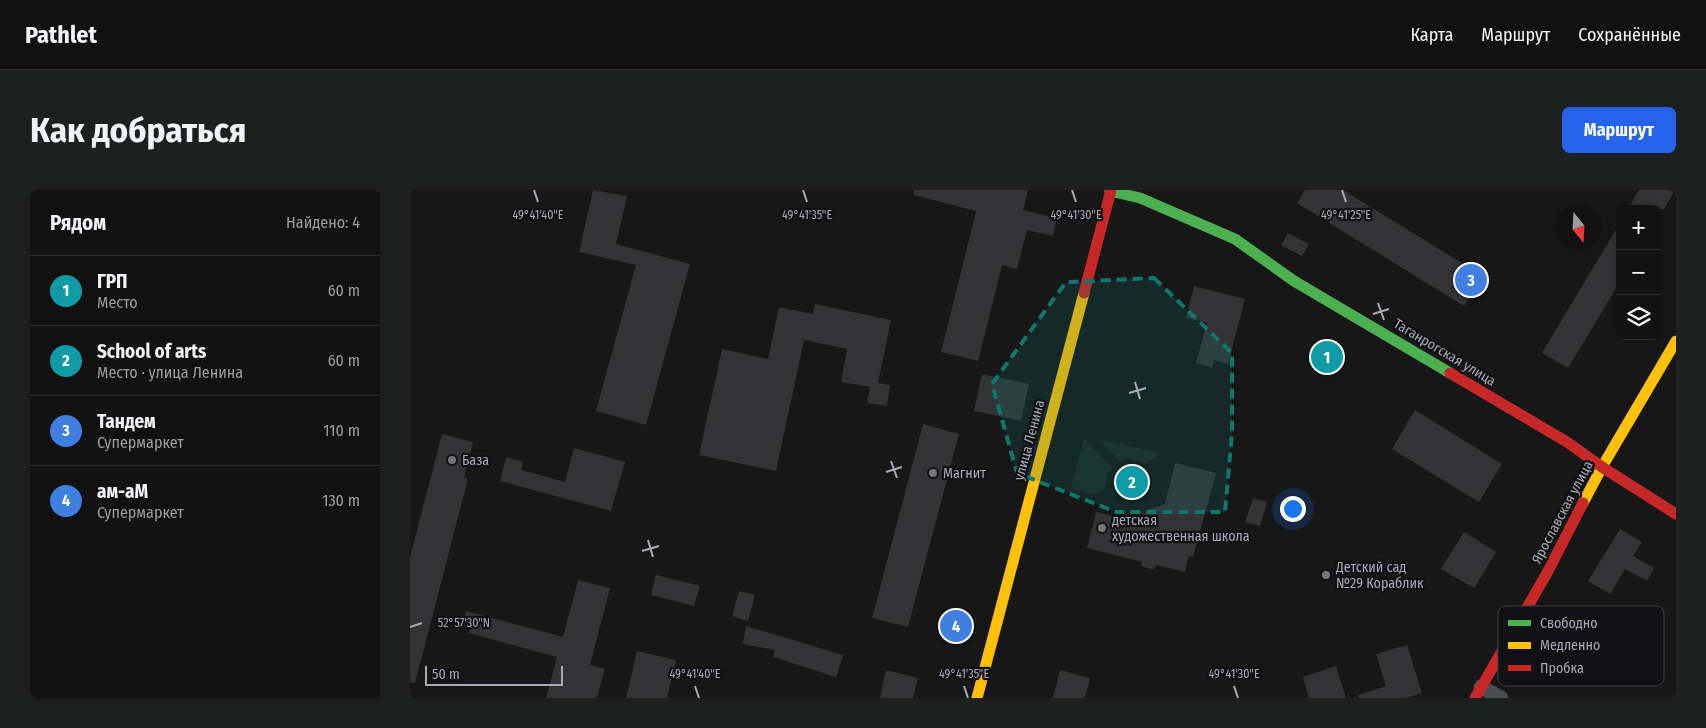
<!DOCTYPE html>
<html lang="ru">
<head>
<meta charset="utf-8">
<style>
  :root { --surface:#111; --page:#1e1f1f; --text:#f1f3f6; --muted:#9c9d9f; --line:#303131; --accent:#2563eb }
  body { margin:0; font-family:"Fira Sans Condensed",sans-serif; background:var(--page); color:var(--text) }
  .controls { position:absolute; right:15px; top:15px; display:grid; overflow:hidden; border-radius:8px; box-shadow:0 2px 12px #0003 }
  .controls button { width:45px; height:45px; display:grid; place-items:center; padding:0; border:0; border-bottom:1px solid var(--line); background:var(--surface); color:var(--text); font:25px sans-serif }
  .compass { position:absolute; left:1146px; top:15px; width:45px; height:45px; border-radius:50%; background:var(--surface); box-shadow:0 2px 12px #0003; rotate:162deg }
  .scale { position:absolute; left:15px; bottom:12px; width:138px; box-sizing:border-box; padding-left:5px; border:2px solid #a8aab8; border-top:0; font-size:14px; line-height:18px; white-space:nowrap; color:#a8aab8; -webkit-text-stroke:4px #111113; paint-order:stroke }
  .you { position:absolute; left:882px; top:318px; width:18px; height:18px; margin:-12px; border:4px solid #fff; border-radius:50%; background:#1a73e8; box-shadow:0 0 0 8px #1a73e833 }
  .badge { display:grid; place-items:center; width:32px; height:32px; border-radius:50%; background:var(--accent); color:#fff; font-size:16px; font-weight:700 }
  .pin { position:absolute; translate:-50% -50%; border:2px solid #fff; box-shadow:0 1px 5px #0006 }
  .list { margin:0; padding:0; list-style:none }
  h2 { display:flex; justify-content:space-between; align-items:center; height:65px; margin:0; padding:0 20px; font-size:21px }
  h2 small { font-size:16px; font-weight:400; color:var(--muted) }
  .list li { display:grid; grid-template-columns:32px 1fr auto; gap:15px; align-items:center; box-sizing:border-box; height:70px; padding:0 20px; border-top:1px solid var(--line) }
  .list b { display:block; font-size:19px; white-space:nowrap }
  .list p { margin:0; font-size:16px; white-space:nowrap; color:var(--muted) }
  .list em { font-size:16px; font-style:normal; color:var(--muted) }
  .icon { flex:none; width:28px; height:28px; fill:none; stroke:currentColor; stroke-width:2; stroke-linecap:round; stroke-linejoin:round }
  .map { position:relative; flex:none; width:1266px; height:508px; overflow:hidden; border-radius:8px }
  header { display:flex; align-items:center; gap:30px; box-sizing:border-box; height:70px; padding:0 25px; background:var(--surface); border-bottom:1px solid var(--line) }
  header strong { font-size:24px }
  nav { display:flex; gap:28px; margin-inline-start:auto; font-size:18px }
  .intro { display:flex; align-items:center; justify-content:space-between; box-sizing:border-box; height:120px; padding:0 30px }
  h1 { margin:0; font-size:35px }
  .button { padding:12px 22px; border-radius:8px; background:var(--accent); color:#fff; font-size:18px; font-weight:700 }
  main { display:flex; gap:30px; padding:0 30px }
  aside { flex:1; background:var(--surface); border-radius:8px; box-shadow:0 2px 12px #0003 }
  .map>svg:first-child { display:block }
</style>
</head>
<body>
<header>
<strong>Pathlet</strong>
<nav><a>Карта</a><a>Маршрут</a><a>Сохранённые</a></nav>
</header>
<div class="intro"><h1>Как добраться</h1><a class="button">Маршрут</a></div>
<main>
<aside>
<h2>Рядом<small>Найдено: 4</small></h2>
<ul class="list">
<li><span class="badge" style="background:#0f9aa8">1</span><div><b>ГРП</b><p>Место</p></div><em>60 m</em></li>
<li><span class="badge" style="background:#0f9aa8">2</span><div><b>School of arts</b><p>Место · улица Ленина</p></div><em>60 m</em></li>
<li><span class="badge" style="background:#3f7fe0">3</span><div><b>Тандем</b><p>Супермаркет</p></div><em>110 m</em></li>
<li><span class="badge" style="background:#3f7fe0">4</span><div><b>ам-аМ</b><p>Супермаркет</p></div><em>130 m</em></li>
</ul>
</aside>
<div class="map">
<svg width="1266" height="508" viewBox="0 0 1266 508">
  <rect width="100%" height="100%" fill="#171717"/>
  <path fill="#1f2621" d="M674 248 702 278 697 286 694 300 684 304 661 299Z
    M689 249 751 263 737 273 716 269 709 271Z
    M707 293a14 14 0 1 1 28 0a14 14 0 1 1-28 0Z"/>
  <path fill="#333335" d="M183 0 217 6 206 54 280 74 236 235 186 221 226 75 169 62Z
    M504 0H618L613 20 647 28 643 46 617 40 607 79 592 75 568 171 531 162 566 21 504 5Z
    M895 0H933L1073 86 1054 116 887 13Z
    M1229 0H1265L1254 19H1218Z
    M1210 33V92L1158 178 1132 163Z
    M878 43 899 54 892 66 871 55Z
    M784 96 835 109 818 174 804 170 802 177 786 173 797 133 776 128Z
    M405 114 481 130 468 193 480 195 477 216 457 213 460 197 431 192 437 159 394 150 366 281 289 265 312 159 358 169 369 117 403 124Z
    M913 155 929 164 920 179 904 171Z
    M572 184 619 194 611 231 564 221Z
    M1005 220 1092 274 1069 312 982 259Z
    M513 234 549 244 498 437 462 428Z
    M32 244 63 252 54 288 58 289 5 493 0 492V367Z
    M164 258 215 272 201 321 90 291 96 267 113 272 111 280 155 292Z
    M765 273 806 283 783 367 779 366 775 382 746 375 744 380 731 376 732 372 677 358 686 322 723 331 738 320 755 314Z
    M843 308 857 312 850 336 835 332Z
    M1210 339 1232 352 1223 366 1244 378 1237 391 1215 379 1200 404 1178 391Z
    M1054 342 1086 362 1064 398 1031 379Z
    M246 385 290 396 284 416 241 405Z
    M168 390 200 398 180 475 195 479 187 508H136L147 467 59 443 60 438 52 436 56 421 153 447Z
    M329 401 345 405 338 431 322 426Z
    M336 436 433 465 426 487 363 467 365 460 333 454Z
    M1156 436 1178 450 1154 488 1146 484 1138 498 1111 482 1119 470 1131 477Z
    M997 455 1012 503 996 508H949L948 505 976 496 966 464Z
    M227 461 266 470 257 508H216Z
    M926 476 936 508H899L893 487Z
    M476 480 508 488 503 508H470Z
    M650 480 680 488 675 508H643Z"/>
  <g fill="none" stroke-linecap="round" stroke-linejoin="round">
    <path stroke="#4b4c50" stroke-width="15" d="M1071 497 1091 508"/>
    <path stroke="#4caf50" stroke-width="11" d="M700 1 730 8 825 49 884 91 1040 183"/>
    <path stroke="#ffc107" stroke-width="11" d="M1173 313 1192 277 1266 151
      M567 508 674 103"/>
    <path stroke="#c62828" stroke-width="11" d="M674 103 701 0
      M1040 183 1157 252 1192 277 1266 324
      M1065 508 1137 383 1173 313"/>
  </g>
  <path fill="#0f766e" fill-opacity="0.2" stroke="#0f766e" stroke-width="4" stroke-dasharray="10 6" stroke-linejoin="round" d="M744 88 822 163V244L815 322H706L607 283 582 194 656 92Z"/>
  <path fill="none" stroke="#a8aab8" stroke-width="2" d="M124 0 128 12M393 0 397 12M662 0 666 12M932 0 936 12M968 113 974 130M963 124 979 119M725 192 730 209M719 203 736 198M481 271 487 288M476 282 492 277M238 350 243 367M232 361 249 356M0 437 12 433M285 496 289 508M554 496 558 508M824 496 828 508"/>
  <g fill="#757780" stroke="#111113" stroke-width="2">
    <circle cx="42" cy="270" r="5"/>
    <circle cx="523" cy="283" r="5"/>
    <circle cx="692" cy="338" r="5"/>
    <circle cx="916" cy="385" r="5"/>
  </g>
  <g text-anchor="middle" stroke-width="4.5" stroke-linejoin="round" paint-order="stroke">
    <g font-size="14" fill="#a8aab8" stroke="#111113">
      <text transform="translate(1035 162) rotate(31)" y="5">Таганрогская улица</text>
      <text transform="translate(619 250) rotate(-75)" y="5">улица Ленина</text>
      <text transform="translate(1152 322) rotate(-62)" y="5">Ярославская улица</text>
    </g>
    <g font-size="14" fill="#a8aab8" stroke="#111113" text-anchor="start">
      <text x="52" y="275">База</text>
      <text x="533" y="288">Магнит</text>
      <text x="702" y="335">детская<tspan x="702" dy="16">художественная школа</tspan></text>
      <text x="926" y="382">Детский сад<tspan x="926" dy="16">№29 Кораблик</tspan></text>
    </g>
  </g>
  <rect x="1088" y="416" width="166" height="80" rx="8" fill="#111113" stroke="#3e3f45" stroke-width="1"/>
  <rect x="1098" y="430" width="23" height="6" fill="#4caf50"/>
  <rect x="1098" y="452" width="23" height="7" fill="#ffc107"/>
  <rect x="1098" y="475" width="23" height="6" fill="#c62828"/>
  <g font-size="14" fill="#a8aab8">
    <text x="1130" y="438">Свободно</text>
    <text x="1130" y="460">Медленно</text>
    <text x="1130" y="483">Пробка</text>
  </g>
  <g font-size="12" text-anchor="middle" fill="#a8aab8" stroke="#111113" stroke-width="4.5" stroke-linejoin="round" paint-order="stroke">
    <text x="128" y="29">49°41'40"E</text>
    <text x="397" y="29">49°41'35"E</text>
    <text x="666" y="29">49°41'30"E</text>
    <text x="936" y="29">49°41'25"E</text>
    <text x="54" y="437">52°57'30"N</text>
    <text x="285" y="488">49°41'40"E</text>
    <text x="554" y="488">49°41'35"E</text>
    <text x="824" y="488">49°41'30"E</text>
  </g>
</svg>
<div class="controls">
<button>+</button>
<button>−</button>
<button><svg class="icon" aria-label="layers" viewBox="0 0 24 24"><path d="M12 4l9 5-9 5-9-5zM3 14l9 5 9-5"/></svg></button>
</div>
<svg class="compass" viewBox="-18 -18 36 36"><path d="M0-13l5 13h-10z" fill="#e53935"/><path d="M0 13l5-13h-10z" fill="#9c9d9f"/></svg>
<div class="scale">50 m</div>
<div class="you"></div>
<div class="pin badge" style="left:917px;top:167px;background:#0f9aa8">1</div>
<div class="pin badge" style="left:722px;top:292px;background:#0f9aa8">2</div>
<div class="pin badge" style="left:1061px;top:90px;background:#3f7fe0">3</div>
<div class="pin badge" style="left:546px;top:436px;background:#3f7fe0">4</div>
</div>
</main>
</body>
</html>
